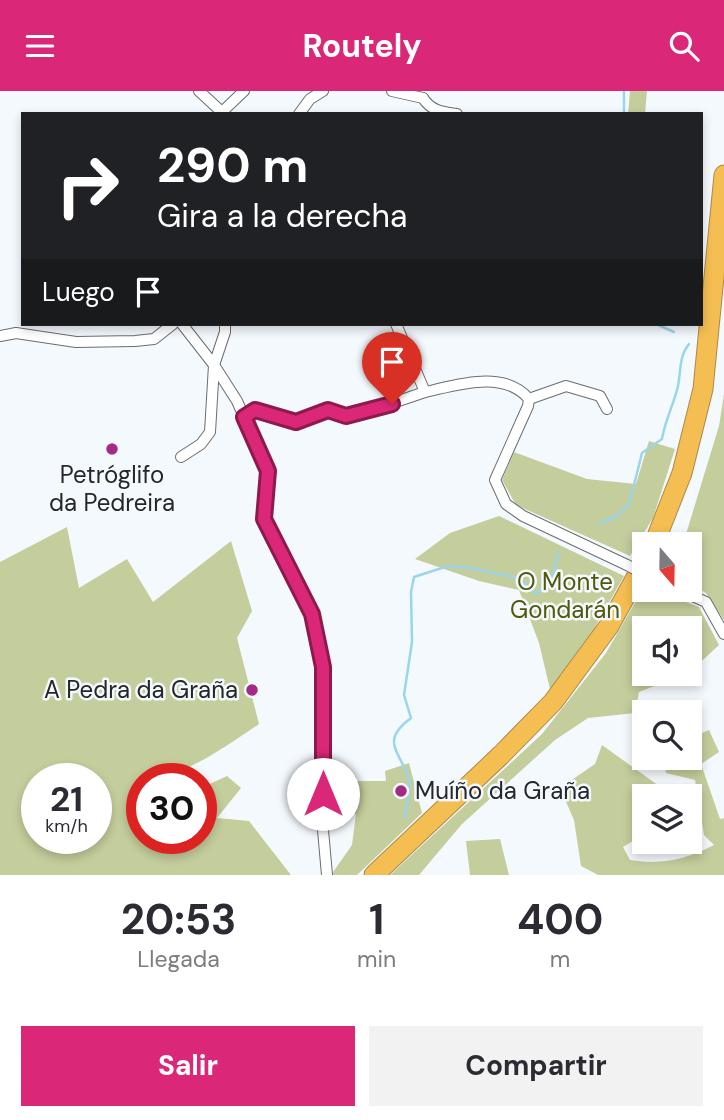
<!DOCTYPE html>
<html lang="es">
<head>
<meta charset="utf-8">
<style>
	:root { --surface:#fff; --page:#f2f2f3; --text:#2b2b33; --muted:#7c7c81; --accent:#db2777 }
	body { margin:0; font-family:"DM Sans",sans-serif; background:var(--page); color:var(--text); height:100vh; display:flex; flex-direction:column; font-size:26px; white-space:nowrap }
	* { box-sizing:border-box; margin:0 }
	p { font-size:23px; color:var(--muted) }
	.icon { flex:none; width:38px; height:38px; fill:none; stroke:currentColor; stroke-width:2; stroke-linecap:round; stroke-linejoin:round }
	.map { position:relative; height:784px; overflow:hidden }
	.drawer { display:flex; flex-direction:column; background:var(--surface); flex:1 }
	.drawer>* { flex:none }
	.hud { position:absolute; left:21px; top:21px; width:682px; height:214px; border-radius:0px; box-shadow:0 4px 10px #0003; background:#202124; color:#fff; overflow:hidden }
	.needle { width:46px; rotate:160deg }
	.tools { position:absolute; left:632px; top:441px; display:grid; gap:14px }
	.tools a { display:grid; place-items:center; width:70px; height:70px; border-radius:0px; background:var(--surface); box-shadow:0 4px 10px #0003; font-size:35px }
	.speed { position:absolute; left:21px; top:672px; display:flex; gap:14px; font-size:35px; font-weight:700; text-align:center }
	.speed>* { display:grid; place-content:center; width:91px; height:91px; border-radius:50%; background:var(--surface); box-shadow:0 4px 10px #0003; line-height:1 }
	.speed small { font-size:18px; font-weight:400 }
	.speed .limit { border:10px solid #d22; background:#fff; color:#111 }
	.pin { position:absolute; display:grid; place-items:center; width:60px; height:60px; color:#fff; margin:-72px -30px; border-radius:50% 50% 50% 0; rotate:-45deg; box-shadow:0 0 7px #0007 }
	.pin .icon { rotate:45deg }
	.me { position:absolute; width:77px; margin:-38px; rotate:0deg; stroke-linejoin:round; filter:drop-shadow(0 0 5px #0008) }
	.turn { display:flex; align-items:center; gap:24px; height:147px; padding:0 21px; font-size:32px }
	.turn .icon { width:91px; height:91px; stroke-width:2.5 }
	.turn b { display:block; font-size:49px; line-height:60px }
	.then { display:flex; align-items:center; height:66px; padding:0 21px; background:#0003; gap:14px; font-size:26px }
	.eta { display:flex; justify-content:space-evenly; align-items:center; height:119px; text-align:center }
	.eta b { font-size:42px; font-weight:700; line-height:49px }
	.cta { display:flex; gap:14px; margin-top:auto; padding:14px 21px }
	.cta a { flex:1; height:80px; border-radius:0px; background:var(--accent); color:#fff; font-size:28px; font-weight:700; line-height:80px; text-align:center }
	.cta a+a { background:var(--page); color:var(--text) }
	header { display:flex; justify-content:space-between; align-items:center; height:91px; padding:0 21px; background:var(--accent); color:#fff; font-size:32px; font-weight:700 }
	.map>svg:first-child { display:block }
	.forest { fill:#c4cd9c; fill-rule:evenodd }
	.lines { fill:none; stroke-linecap:round; stroke-linejoin:round }
	.stream { stroke:#9bd5ea; stroke-width:2.5 }
	.street-casing { stroke:#686e73; stroke-width:12 }
	.highway-casing { stroke:#ac8944; stroke-width:21 }
	.street { stroke:#fff; stroke-width:10 }
	.highway { stroke:#f5be52; stroke-width:19 }
	.street-bridge-casing { stroke:#686e73; stroke-width:12; stroke-linecap:butt }
	.street-bridge { stroke:#fff; stroke-width:10 }
	.route-casing { stroke:#8e194d; stroke-width:18 }
	.route { stroke:#db2777; stroke-width:12 }
	.poi-dot { fill:#a22c85; stroke:#f4f9fe; stroke-width:2.5 }
	.labels { text-anchor:middle; stroke-width:5; stroke-linejoin:round; paint-order:stroke }
	.poi-label { font-size:24px; fill:#242629; stroke:#f4f9fe }
	.park-label { font-size:24px; fill:#50580a; stroke:#f4f9fe }
</style>
</head>
<body>
<header><svg class="icon" aria-label="menu" viewBox="0 0 24 24"><path d="M4 6h16M4 12h16M4 18h16"/></svg>Routely<svg class="icon" aria-label="search" viewBox="0 0 24 24"><circle cx="10" cy="10" r="6"/><path d="M15 15l6 6"/></svg></header>
<div class="map">
<svg width="724" height="784" viewBox="0 0 724 784">
	<rect width="100%" height="100%" fill="#f4f9fe"/>
	<!-- forest -->
	<g class="forest">
		<polygon points="630,0 647,0 645,23 628,23"/>
		<polygon points="724,303 724,529 706,502 690,493 690,453 683,453 719,335"/>
		<polygon points="649,350 675,358 653,427 630,465 516,414 502,389 514,361 587,388 636,393"/>
		<polygon points="499,425 624,485 594,538 550,598 539,552 519,499 479,490 415,468 450,442"/>
		<path d="M 67,436 L 79,497 L 127,468 L 153,511 L 231,450 L 252,520 L 237,547 L 259,633 C 226,655 182,688 142,688 L 142,696 L 139,698 L 142,712 L 142,747 L 201,747 L 201,697 L 227,685 L 241,697 L 217,727 L 249,730 L 291,784 L 0,784 L 0,471 ZM 37,688 L 96,688 L 96,747 L 37,747 Z"/>
		<polygon points="644,496 644,499 655,499 699,516 719,554 690,581 690,537 644,537 644,583 685,583 639,601 635,622 588,627 555,649 462,733 419,784 390,784 542,643 606,562"/>
		<path d="M 709,639 L 719,661 L 701,673 L 720,728 L 724,727 L 724,784 L 598,784 L 581,775 L 574,729 L 560,697 L 595,673 L 602,654 L 673,705 L 644,705 L 644,743 L 623,756 L 630,769 C 662,774 684,769 714,754 L 704,744 L 695,689 L 666,682 L 663,667 L 690,667 L 690,647 Z"/>
		<polygon points="409,672 422,722 357,784 331,784 352,754 356,723 348,721 350,690 386,690 385,680"/>
		<polygon points="500,748 509,784 470,784 466,750"/>
	</g>
	<g class="lines">
		<!-- stream -->
		<g class="stream">
			<polyline points="624,23 624,0"/>
			<polyline points="656,233 674,241"/>
			<path d="M 600,432 L 615,426 L 629,414 L 642,362 L 662,348 C 665,329 674,313 678,295 C 681,280 679,265 689,253"/>
			<path d="M 405,726 C 406,715 412,697 409,688 C 399,659 380,650 411,627 L 404,604 L 412,551 L 411,501 L 414,486 L 448,475 L 471,477 L 518,487 L 537,503 L 552,487 L 558,462"/>
		</g>
		<!-- street casing -->
		<g class="street-casing">
			<g id="street">
				<polyline points="199,0 224,23"/>
				<polyline points="392,0 423,7"/>
				<path d="M 423,7 C 431,20 443,21 457,23"/>
				<polyline points="223,20 244,0"/>
				<polyline points="299,23 310,8 323,0"/>
				<polyline points="182,233 214,274 225,241 225,233"/>
				<path d="M 396,233 L 425,301 C 457,294 504,278 529,308 L 528,315 L 495,389 L 506,413 L 523,425 L 627,474"/>
				<polyline points="0,245 16,242 76,251 135,250 154,248 173,233"/>
				<polyline points="214,274 237,310 268,380 264,428 312,523 323,576 322,728 327,784"/>
				<polyline points="529,308 566,295 600,305 607,318"/>
				<polyline points="244,326 255,319 296,331 328,319 346,325 357,324 425,301"/>
				<polyline points="181,366 201,353 210,341 214,274"/>
				<polyline points="679,499 706,511 724,543"/>
			</g>
		</g>
		<!-- highway casing -->
		<g class="highway-casing">
			<g id="highway">
				<polyline points="654,453 682,382 703,298 724,84"/>
				<polyline points="374,784 501,664 553,611 609,535 644,472"/>
			</g>
		</g>
		<!-- street -->
		<use href="#street" class="street"/>
		<!-- highway -->
		<use href="#highway" class="highway"/>
		<!-- street-bridge casing -->
		<g class="street-bridge-casing">
			<polyline id="street-bridge" points="627,474 644,483"/>
		</g>
		<!-- street-bridge -->
		<use href="#street-bridge" class="street-bridge"/>
	</g>
	<g class="lines">
		<!-- route casing -->
		<g class="route-casing">
			<polyline id="route" points="323,703 323,576 312,523 264,428 268,380 244,326 255,319 296,331 328,319 346,325 392,313"/>
		</g>
		<!-- route -->
		<use href="#route" class="route"/>
	</g>
	<!-- markers -->
	<g class="poi-dot">
		<circle cx="112" cy="358" r="7"/>
		<circle cx="252" cy="599" r="7"/>
		<circle cx="401" cy="700" r="7"/>
	</g>
	<g class="labels">
		<!-- poi labels -->
		<g class="poi-label">
			<text x="112" y="392">Petróglifo<tspan x="112" dy="28">da Pedreira</tspan></text>
			<text x="238" y="607" text-anchor="end">A Pedra da Graña</text>
			<text x="415" y="708" text-anchor="start">Muíño da Graña</text>
		</g>
		<!-- park labels -->
		<g class="park-label">
			<text x="565" y="499">O Monte<tspan x="565" dy="28">Gondarán</tspan></text>
		</g>
	</g>
</svg>
<div class="tools">
<a><svg class="needle" viewBox="-14 -14 28 28"><path d="M0-13l5 13h-10z" fill="#e53935"/><path d="M0 13l5-13h-10z" fill="#7c7c81"/></svg></a>
<a><svg class="icon" aria-label="sound" viewBox="0 0 24 24"><path d="M4 9h4l5-4v14l-5-4H4zM17 9q2 3 0 6"/></svg></a>
<a><svg class="icon" aria-label="search" viewBox="0 0 24 24"><circle cx="10" cy="10" r="6"/><path d="M15 15l6 6"/></svg></a>
<a><svg class="icon" aria-label="layers" viewBox="0 0 24 24"><path d="M12 4l9 5-9 5-9-5zM3 14l9 5 9-5"/></svg></a>
</div>
<div class="speed"><div>21<small>km/h</small></div><div class="limit">30</div></div>
<div class="pin" style="left:392px;top:313px;background:#d93025"><svg class="icon" aria-label="arrive" viewBox="0 0 24 24"><path d="M6 21V4h12l-3 4 3 4H6"/></svg></div>
<svg class="me" style="left:323px;top:703px" viewBox="-20 -20 40 40"><circle r="19" fill="#fff"/><path d="M0-13L10 11 0 6-10 11z" fill="#db2777"/></svg>
<div class="hud">
<div class="turn"><svg class="icon" aria-label="right" viewBox="0 0 24 24"><path d="M7 20v-9h11M14 6l5 5-5 5"/></svg><div><b>290 m</b>Gira a la derecha</div></div>
<div class="then">Luego<svg class="icon" aria-label="arrive" viewBox="0 0 24 24"><path d="M6 21V4h12l-3 4 3 4H6"/></svg></div>
</div>
</div>
<section class="drawer">
<div class="eta">
<div><b>20:53</b><p>Llegada</p></div>
<div><b>1</b><p>min</p></div>
<div><b>400</b><p>m</p></div>
</div>
<div class="cta"><a>Salir</a><a>Compartir</a></div>
</section>
</body>
</html>
